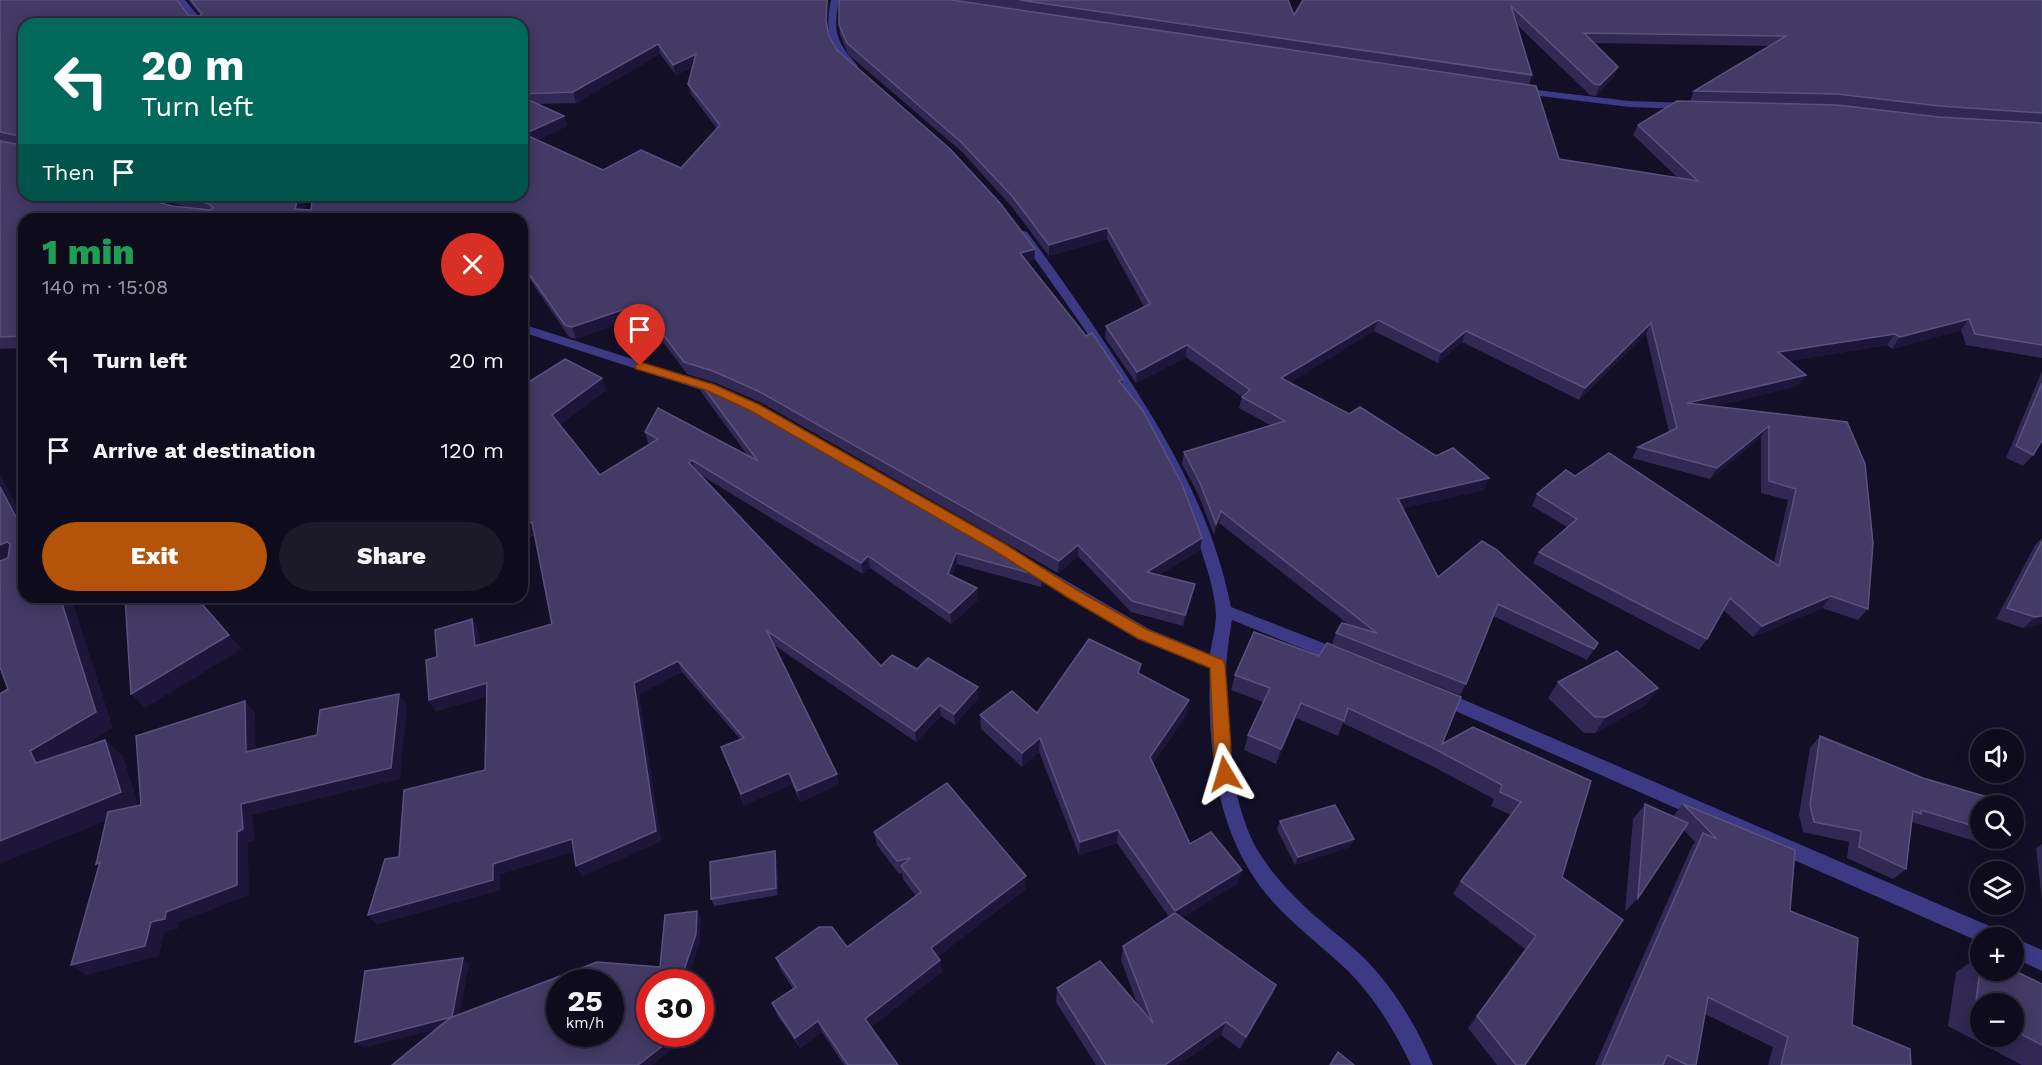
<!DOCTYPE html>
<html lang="en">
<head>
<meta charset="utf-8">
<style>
	:root { --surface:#0e0b1c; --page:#1c1929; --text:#f1f3f6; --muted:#9b9ba3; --line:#2e2b3b; --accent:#b45309 }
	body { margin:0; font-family:"Work Sans",sans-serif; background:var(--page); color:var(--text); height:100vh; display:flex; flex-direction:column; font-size:22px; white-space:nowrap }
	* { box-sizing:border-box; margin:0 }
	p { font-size:20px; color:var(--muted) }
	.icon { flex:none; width:33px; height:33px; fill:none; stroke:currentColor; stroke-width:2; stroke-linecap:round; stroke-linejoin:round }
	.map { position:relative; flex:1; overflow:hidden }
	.drawer { position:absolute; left:18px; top:213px; width:510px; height:390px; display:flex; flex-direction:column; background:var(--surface); border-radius:18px; box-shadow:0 3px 15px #0003,0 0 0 2px var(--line) }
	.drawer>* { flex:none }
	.guide { position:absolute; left:18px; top:18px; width:510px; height:183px; border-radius:18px; box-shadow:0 3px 15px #0003,0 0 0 2px var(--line); background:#00695c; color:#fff; overflow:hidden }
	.controls { position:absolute; left:1970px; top:729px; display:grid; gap:12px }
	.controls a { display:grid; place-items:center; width:54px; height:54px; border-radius:50%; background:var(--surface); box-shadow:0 3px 15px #0003,0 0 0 2px var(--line); font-size:30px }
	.speed { position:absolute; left:546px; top:969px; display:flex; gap:12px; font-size:30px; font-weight:700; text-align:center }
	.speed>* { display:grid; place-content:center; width:78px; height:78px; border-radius:50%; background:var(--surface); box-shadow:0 3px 15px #0003,0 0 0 2px var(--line); line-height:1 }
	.speed small { font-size:15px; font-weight:400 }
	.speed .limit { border:9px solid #d22; background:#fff; color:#111 }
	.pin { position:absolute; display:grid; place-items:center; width:51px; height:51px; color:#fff; margin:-62px -26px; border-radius:50% 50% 50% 0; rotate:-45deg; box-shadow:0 0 6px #0007 }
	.pin .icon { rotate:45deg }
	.me { position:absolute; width:66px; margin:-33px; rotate:353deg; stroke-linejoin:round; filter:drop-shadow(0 0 4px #0008) }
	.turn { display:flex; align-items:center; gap:21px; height:126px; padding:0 24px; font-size:27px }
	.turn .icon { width:78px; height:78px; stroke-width:2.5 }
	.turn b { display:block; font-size:42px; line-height:51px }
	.then { display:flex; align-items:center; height:57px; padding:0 24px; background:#0003; gap:12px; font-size:22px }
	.round { display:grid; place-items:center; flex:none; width:63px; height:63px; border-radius:32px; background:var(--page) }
	.headline { display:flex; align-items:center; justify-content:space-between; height:102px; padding:0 24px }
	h1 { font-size:36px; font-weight:800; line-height:45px; color:#1e9e55 }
	.action { display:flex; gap:12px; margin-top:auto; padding:12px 24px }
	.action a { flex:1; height:69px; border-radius:36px; background:var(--accent); color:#fff; font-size:24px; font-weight:800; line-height:69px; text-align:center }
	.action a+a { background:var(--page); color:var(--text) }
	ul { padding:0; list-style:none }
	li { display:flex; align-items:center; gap:18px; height:90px; padding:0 24px }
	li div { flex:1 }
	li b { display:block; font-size:22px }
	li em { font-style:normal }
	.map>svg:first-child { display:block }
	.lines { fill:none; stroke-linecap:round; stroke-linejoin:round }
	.minor { fill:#3d3a85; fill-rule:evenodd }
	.wall { fill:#312854; fill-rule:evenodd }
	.shaded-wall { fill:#1d163a }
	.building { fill:#433a66; stroke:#5a527e; stroke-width:1.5; fill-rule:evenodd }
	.route { fill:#b45309; stroke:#753606; stroke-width:1.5 }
</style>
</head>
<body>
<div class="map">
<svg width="2042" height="1065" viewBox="0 0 2042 1065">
	<rect width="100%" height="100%" fill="#130f26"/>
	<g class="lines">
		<!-- minor -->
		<g class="minor">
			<polygon points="177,0 185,0 205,24 196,24"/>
			<path d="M 831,0 L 839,0 C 833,33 836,41 858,66 L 856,68 L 850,68 C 828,47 825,29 831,0 Z"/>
			<polygon points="1519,88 1629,101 1689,103 1694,106 1689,109 1629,107 1516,93 1516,89"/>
			<path d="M 1023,231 L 1027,232 C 1056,271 1084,311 1111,352 C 1164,432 1212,511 1231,607 L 1346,652 L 1348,657 L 1346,662 L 1340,664 L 1232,620 C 1230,632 1228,644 1227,656 C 1222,713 1229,793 1254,844 C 1265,864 1280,882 1296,898 C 1317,920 1342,937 1364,958 C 1394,988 1417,1027 1433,1065 L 1411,1065 C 1395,1031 1374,997 1348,971 C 1324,948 1297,928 1274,903 C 1216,840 1207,750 1210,668 L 1137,639 L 1024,570 L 1021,566 L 1024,562 L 1034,562 L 1149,629 L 1210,654 C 1212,641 1216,627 1216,614 C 1215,595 1209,574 1203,556 C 1169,441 1086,331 1017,234 Z"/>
			<polygon points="522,324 721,387 723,390 721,393 711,393 522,332"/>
			<polygon points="1441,690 2001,931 2004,938 1980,938 1980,942 1435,702 1432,697 1435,692"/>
			<polygon points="2013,937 2042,950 2042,971 2013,957"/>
		</g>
	</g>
	<!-- wall -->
	<g class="wall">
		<path d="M 0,0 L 200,16 L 201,16 L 188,0 L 829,0 L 827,27 L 829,36 L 837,50 L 1035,249 L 1034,260 L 1027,262 L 1086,336 L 1123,379 L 1122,386 L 1200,550 L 1159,575 L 1195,584 L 1193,596 L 1183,626 L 1131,612 L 1078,556 L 1058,573 L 762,403 L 716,383 L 687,374 L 643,315 L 576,339 L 569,337 L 524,271 L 522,272 L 522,219 L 24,219 L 24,348 L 0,349 L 0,141 L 15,144 L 0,141 ZM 522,24 L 522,195 L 311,210 L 304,210 L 307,195 L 142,195 L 190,208 L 24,195 ZM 660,54 L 676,75 L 693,67 L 688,84 L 691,94 L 717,129 L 681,168 L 603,170 L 537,140 L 567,126 L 564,116 L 538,104 L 576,103 Z"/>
		<path d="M 955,0 L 1288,0 L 1294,15 L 1303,0 L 2042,0 L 2042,358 L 1966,345 L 1961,330 L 1892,349 L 1887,345 L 1789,361 L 1806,375 L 1798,386 L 1715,406 L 1847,422 L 1868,609 L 1858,620 L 1822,608 L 1753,637 L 1723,610 L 1707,639 L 1699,650 L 1533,563 L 1539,552 L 1567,527 L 1532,506 L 1537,494 L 1575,476 L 1774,562 L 1788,500 L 1761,493 L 1761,437 L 1710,479 L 1632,458 L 1638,447 L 1669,432 L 1646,334 L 1579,400 L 1462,342 L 1438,363 L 1374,331 L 1290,382 L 1484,490 L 1403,508 L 1438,577 L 1598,643 L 1587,660 L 1493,616 L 1466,684 L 1460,695 L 1332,644 L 1336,633 L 1349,625 L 1219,523 L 1214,535 L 1198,494 L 1182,464 L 1184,452 L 1270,425 L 1239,408 L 1242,397 L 1186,357 L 1136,383 L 1105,338 L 1106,326 L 1144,307 L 1107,239 L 1049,256 L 1012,207 L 962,152 L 848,54 L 840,35 L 839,25 ZM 1516,24 L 1590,95 L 1596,96 L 1614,77 L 1594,43 L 1770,46 L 1694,91 L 1690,101 L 1638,125 L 1633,135 L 1678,178 L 1559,159 L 1529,85 L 1532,75 Z"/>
		<polygon points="2042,371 2042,440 2033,455 2023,466 2006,458"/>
		<polygon points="522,376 529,382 606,390 559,424 600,475 650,444 648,443 645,432 748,456 701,392 698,380 1045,573 1044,585 1041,587 957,564 952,576 977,588 978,600 951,624 870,568 863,574 699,474 881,666 917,669 978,698 955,725 941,716 916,742 774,645 839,784 800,802 792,784 744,805 721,747 740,739 682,672 639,694 661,841 582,876 574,851 500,874 500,890 377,924 368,915 399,857 485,770 487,696 436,711 429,700 437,657 472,619 478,630 480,645 552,624 535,535 522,540"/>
		<polygon points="2042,538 2042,624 2023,628 1996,619 2035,545"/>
		<polygon points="1254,632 1442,744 1591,781 1562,877 1525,1065 1497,1065 1468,1028 1525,949 1453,894 1461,881 1511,815 1491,806 1494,799 1426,763 1343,723 1338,736 1296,718 1276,764 1244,750 1248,735 1263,702 1231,690 1235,675"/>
		<polygon points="1140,674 1187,714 1153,763 1190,844 1238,883 1181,918 1276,985 1271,998 1240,1049 1221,1035 1178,1065 1096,1065 1056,1002 1057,988 1138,1006 1121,960 1123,946 1169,917 1117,843 1079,855 1039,752 1022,767 981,729 980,715 1037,713"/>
		<polygon points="1558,682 1658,688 1646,705 1595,733 1584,733 1548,698"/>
		<polygon points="1820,736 1980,806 1980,838 1991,838 1984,844 1912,822 1906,869 1893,879 1847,858 1849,842 1803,832 1799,815 1810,748"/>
		<polygon points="1645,804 1673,816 1683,804 1790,911 1852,1025 1911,1065 1768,1065 1773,1047 1705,1014 1696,1065 1595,1065 1692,846 1695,842 1684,830 1638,898 1625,912 1633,819"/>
		<polygon points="1280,821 1354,839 1350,847 1295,865 1277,829"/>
		<polygon points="874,832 1026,876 1026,889 937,957 940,960 942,972 871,1027 898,1065 844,1065 822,1032 800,1048 777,1015 772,1003 793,989 781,970 776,958 847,947 916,896 903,879 902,873 899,874 877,845"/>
		<polygon points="2042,844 2042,900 2036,848"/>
		<polygon points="777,859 778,895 714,906 711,899"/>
		<path d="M 1980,956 L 1980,970 L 2042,984 L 2042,1065 L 2022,1065 L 1948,1026 L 1956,972 ZM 1980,1004 L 2013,1004 L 2013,1036 L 1980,1036 Z"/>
	</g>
	<!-- shaded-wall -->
	<g class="shaded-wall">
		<polygon points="827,0 829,0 827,31 826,21"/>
		<polygon points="658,44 660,54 576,103 573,92"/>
		<polygon points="696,54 698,64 676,75 673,65"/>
		<polygon points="1618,67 1614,77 1596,96 1600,85"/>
		<polygon points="564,116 567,126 528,145 524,134"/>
		<polygon points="299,195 307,195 302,219 295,209"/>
		<polygon points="1107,228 1107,239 1049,256 1049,245"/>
		<polygon points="1035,249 1034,260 1020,264 1020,253"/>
		<polygon points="640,304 643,315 576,339 572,327"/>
		<polygon points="1969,319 1961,330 1892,349 1900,337"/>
		<polygon points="1378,320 1374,331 1279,389 1281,378"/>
		<polygon points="1651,323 1646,334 1579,400 1585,388"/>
		<polygon points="1466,331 1462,342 1438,363 1441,352"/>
		<polygon points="1895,334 1887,345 1771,364 1778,352"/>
		<polygon points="1187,345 1186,357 1136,383 1137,372"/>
		<polygon points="1806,375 1798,386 1681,414 1687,403"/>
		<polygon points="602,378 606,390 557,427 552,415"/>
		<polygon points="1769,426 1761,437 1710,479 1717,468"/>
		<polygon points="692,460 695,472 689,463"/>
		<polygon points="0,474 24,519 24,532 0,487"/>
		<polygon points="1489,478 1484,490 1394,510 1398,499"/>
		<polygon points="1221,511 1219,523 1214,535 1216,524"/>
		<polygon points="532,522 537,533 522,540 522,526"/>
		<polygon points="1202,538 1200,550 1146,583 1147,572"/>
		<polygon points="7,542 23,559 0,569 0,545"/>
		<polygon points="1078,545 1078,556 1058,573 1059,561"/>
		<polygon points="956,553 957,564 949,586 948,574"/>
		<polygon points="868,556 870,568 863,574 861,563"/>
		<polygon points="1045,573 1044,585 1041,587 1041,576"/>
		<polygon points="1195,584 1193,596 1183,626 1185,615"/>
		<polygon points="977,588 978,600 951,624 950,613"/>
		<polygon points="1831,596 1822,608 1753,637 1762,626"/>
		<polygon points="60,597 71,597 113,728 49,767 36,763 30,751"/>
		<polygon points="2042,616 2042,624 2023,628 2035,617"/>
		<polygon points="472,619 478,630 482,657 475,646"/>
		<polygon points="229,635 242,649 145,708 131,694"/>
		<polygon points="678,661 682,672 639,694 661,841 582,876 576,866 634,683"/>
		<polygon points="487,683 494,694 436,711 429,700"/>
		<polygon points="978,687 978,698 955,725 954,714"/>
		<polygon points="1658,688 1646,705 1595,733 1606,717"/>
		<polygon points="399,694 407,705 400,779 252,815 255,840 248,843 249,895 179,922 178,929 164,932 159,956 86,975 71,965 151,922 166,912 237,832 241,804"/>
		<polygon points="1189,700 1187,714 1148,770 1150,757"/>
		<polygon points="245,701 255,712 256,763 246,752"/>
		<polygon points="1301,703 1296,718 1276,764 1281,749"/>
		<polygon points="940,705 941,716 916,742 915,731"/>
		<polygon points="1040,738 1039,752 1022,767 1022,753"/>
		<polygon points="105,740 123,756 139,807 0,864 0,841"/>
		<polygon points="789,773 792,784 744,805 741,794"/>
		<polygon points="837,774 839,784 800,802 797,791"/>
		<polygon points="1118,830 1117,843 1079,855 1080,842"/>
		<polygon points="572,839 579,850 500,874 500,890 377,924 368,915 493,864"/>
		<polygon points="1354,839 1350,847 1295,865 1298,857"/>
		<polygon points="775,851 777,859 778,895 776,888"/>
		<polygon points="1242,870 1238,883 1173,923 1175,911"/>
		<polygon points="1026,876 1026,889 933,960 931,948"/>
		<polygon points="697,911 701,920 700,942 687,982 680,982"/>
		<polygon points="463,958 469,965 458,1024 363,1048 355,1042"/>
		<polygon points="940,960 942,972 868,1030 865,1019"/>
		<polygon points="1276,985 1271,998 1240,1049 1246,1037"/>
		<polygon points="818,1021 822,1032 800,1048 795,1038"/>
		<polygon points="1226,1022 1221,1035 1178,1065 1165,1065"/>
		<polygon points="678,1034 683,1041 652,1065 638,1065"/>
	</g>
	<!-- building -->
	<g class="building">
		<path d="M 0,0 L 177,0 L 189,16 L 200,16 L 202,14 L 191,0 L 827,0 L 826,21 L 829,36 L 837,50 L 950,149 L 1000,203 L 1035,249 L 1020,253 L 1086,336 L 1092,333 L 1123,379 L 1119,381 L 1143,411 L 1182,484 L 1202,538 L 1147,572 L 1195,584 L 1185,615 L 1132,601 L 1078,545 L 1059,561 L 760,392 L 713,371 L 684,362 L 640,304 L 572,327 L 565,325 L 522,264 L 522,219 L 24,219 L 24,336 L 0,337 L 0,141 L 16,144 L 19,142 L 19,136 L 0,132 ZM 24,24 L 522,24 L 522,94 L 573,92 L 658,44 L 673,65 L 696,54 L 688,84 L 720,125 L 681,168 L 641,150 L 603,170 L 524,134 L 564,116 L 522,97 L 522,195 L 313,195 L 311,210 L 295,209 L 299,195 L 176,195 L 209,204 L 213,208 L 210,210 L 173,206 L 129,195 L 24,195 Z"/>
		<polygon points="839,0 952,0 1536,86 1559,159 1698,181 1638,125 1677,101 1837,105 1939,117 2042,123 2042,345 1975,334 1969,319 1900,337 1895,334 1778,352 1806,375 1687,403 1847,422 1865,464 1873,543 1868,609 1831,596 1762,626 1730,598 1707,639 1539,552 1577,519 1537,494 1566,470 1575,476 1609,453 1779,566 1796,489 1769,481 1769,426 1717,468 1638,447 1677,428 1651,323 1585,388 1466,331 1441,352 1378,320 1281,378 1349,414 1360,407 1436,456 1453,448 1489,478 1398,499 1438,577 1482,541 1497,550 1598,643 1594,649 1498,604 1466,684 1336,633 1342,623 1377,633 1221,511 1216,524 1200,483 1184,452 1285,421 1242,397 1250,390 1187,345 1137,372 1106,326 1150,304 1107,228 1049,245 1012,196 961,142 847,43 839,25"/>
		<polygon points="1020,0 1288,0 1294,15 1303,0 2042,0 2042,113 1940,106 1837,94 1694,91 1786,36 1584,33 1618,67 1600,85 1594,84 1511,6 1532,75"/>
		<polygon points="565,359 602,378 552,415 600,475 658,439 645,432 658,408 758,461 698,380 747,401 1045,573 1041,576 956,553 948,574 977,588 950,613 868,556 861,563 692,460 689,463 881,666 892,655 917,669 928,658 978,687 954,714 940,705 915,731 767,631 837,774 797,791 789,773 741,794 721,747 744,738 678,661 634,683 656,831 576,866 572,839 493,864 493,880 368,915 385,859 399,857 404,790 485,770 487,683 429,700 426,660 437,657 435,630 472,619 475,646 552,624 532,522 522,526 522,376 529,382"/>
		<polygon points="2042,383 2042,440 2033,455 2016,446"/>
		<polygon points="0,487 24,532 24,597 60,597 96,712 30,751 36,763 105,740 121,792 0,841 0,694 8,689 0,667 0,561 8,558 10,544 7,542 0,545"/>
		<polygon points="2042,541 2042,616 2035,617 2007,608"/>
		<polygon points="125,597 196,597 229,635 131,694"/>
		<polygon points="1254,632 1319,656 1327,643 1461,697 1442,744 1473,727 1591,781 1562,877 1623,920 1525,1065 1516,1065 1477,1016 1536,936 1461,881 1521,802 1500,792 1502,785 1433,748 1348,708 1344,721 1301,703 1281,749 1248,735 1270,688 1235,675"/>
		<polygon points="1089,639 1141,664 1138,673 1189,700 1150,757 1190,844 1211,832 1242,870 1175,911 1118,830 1080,842 1040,738 1022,753 980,715 1012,691 1037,713"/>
		<polygon points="1617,651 1658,688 1606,717 1595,717 1558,682"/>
		<polygon points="399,694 391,768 241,804 243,829 237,832 237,885 166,912 165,919 151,922 145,946 71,965 100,862 96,864 108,812 141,805 136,736 245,701 246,752 317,735 320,710"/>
		<polygon points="1820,736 1923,778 1991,798 1994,806 1980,806 1980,828 1921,810 1921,814 1913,811 1906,869 1859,847 1861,831 1814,822 1810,805"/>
		<polygon points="947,783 1026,876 931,948 940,960 865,1019 898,1065 848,1065 818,1021 795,1038 772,1003 796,987 776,958 819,927 832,927 847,947 921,892 901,866 911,858 897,861 874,832"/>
		<polygon points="1645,804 1688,823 1638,898"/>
		<polygon points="1683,804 1795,850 1790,911 1858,938 1852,1025 1910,1049 1911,1065 1781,1065 1788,1037 1708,997 1696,1065 1687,1065 1667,1055 1663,1065 1602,1065 1703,833 1717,839"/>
		<polygon points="1335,805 1354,839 1298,857 1280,821"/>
		<polygon points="775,851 776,888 711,899 710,862"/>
		<path d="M 697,911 L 696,934 L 680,982 L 650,982 L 650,1034 L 678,1034 L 638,1065 L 392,1065 L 450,1018 L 597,962 L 660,967 L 665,915 ZM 560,982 L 610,982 L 610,1034 L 560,1034 Z"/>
		<polygon points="1175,913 1276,985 1246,1037 1226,1022 1165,1065 1106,1065 1057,988 1100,961 1153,1023 1123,946"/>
		<polygon points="463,958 452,1017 355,1042 365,971"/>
		<polygon points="1980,969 1980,970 2013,970 2042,984 2042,1045 2013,1030 2013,1004 1980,1004 1980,1013 1975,1010"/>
		<polygon points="1338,1052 1354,1065 1330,1065"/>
	</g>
	<!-- route -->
	<path class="route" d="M 640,362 L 715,385 L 760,405 L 1005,544 L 1077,590 L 1148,630 L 1223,660 L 1225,664 C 1226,680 1234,773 1231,779 L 1225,781 L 1219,779 L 1214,758 L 1210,668 L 1137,638 L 1067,597 L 995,551 L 751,411 L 706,390 L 636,369 L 635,366 Z"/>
</svg>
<div class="controls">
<a><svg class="icon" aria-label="sound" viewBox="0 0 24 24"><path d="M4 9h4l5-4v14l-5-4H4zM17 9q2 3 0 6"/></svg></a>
<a><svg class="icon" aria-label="search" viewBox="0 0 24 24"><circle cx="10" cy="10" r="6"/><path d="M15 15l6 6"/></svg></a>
<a><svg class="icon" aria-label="layers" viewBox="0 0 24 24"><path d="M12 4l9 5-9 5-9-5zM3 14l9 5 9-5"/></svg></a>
<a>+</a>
<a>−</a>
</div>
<div class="speed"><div>25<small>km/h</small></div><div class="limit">30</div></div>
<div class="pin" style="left:640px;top:366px;background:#d93025"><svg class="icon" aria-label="arrive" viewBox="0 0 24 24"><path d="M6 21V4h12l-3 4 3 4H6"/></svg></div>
<svg class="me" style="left:1225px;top:774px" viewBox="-20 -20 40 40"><path d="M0-17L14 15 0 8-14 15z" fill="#b45309" stroke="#fff" stroke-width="4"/></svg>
<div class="guide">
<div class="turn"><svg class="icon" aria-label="left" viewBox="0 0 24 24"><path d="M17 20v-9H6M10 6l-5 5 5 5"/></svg><div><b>20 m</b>Turn left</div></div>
<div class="then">Then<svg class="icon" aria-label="arrive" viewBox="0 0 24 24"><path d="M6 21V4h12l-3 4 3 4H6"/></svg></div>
</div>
<section class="drawer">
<div class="headline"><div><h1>1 min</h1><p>140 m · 15:08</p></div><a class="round" style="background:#d93025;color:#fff"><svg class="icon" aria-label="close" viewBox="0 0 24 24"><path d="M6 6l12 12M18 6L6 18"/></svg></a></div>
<ul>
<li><svg class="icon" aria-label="left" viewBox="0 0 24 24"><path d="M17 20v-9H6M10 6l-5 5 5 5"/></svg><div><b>Turn left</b></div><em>20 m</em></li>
<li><svg class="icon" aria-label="arrive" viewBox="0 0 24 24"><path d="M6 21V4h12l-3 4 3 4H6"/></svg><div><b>Arrive at destination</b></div><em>120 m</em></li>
</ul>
<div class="action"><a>Exit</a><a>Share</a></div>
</section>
</div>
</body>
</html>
